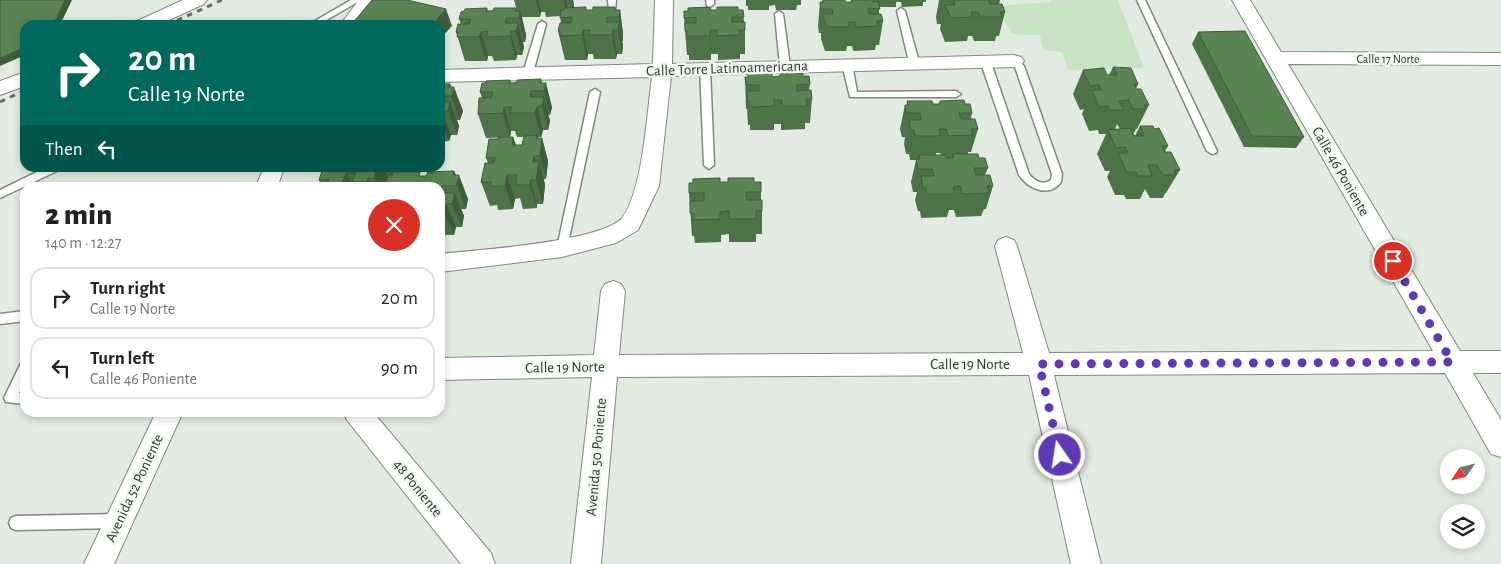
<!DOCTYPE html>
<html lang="en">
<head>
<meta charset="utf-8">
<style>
	:root { --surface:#fff; --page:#f2f2f2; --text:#222; --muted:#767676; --line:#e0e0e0 }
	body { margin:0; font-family:"Alegreya Sans",sans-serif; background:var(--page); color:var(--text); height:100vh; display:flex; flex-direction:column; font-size:19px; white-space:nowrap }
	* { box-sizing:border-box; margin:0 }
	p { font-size:16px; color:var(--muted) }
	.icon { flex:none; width:28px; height:28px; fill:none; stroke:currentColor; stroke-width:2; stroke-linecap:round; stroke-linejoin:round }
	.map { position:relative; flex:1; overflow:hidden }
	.side { position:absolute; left:20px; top:182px; width:425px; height:235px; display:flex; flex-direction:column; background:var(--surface); border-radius:15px; box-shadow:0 2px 8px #0003 }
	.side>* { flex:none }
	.top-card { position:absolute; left:20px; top:20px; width:425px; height:152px; border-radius:15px; box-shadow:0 2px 8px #0003; background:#00695c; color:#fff; overflow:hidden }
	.needle { width:32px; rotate:235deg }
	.tools { position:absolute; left:1440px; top:449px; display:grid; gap:10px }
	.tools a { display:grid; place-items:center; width:45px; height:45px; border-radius:50%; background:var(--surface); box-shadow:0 2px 8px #0003; font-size:25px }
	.pin { position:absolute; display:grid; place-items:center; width:42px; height:42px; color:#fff; margin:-21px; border:2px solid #fff; border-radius:50%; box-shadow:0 1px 5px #0007 }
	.me { position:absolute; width:55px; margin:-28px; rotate:347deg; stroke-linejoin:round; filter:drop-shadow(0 0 4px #0008) }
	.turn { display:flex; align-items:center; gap:18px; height:105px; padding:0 25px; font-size:22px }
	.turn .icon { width:65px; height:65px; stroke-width:2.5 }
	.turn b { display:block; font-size:35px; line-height:42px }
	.then { display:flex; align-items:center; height:48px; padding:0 25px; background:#0003; gap:10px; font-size:19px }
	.round { display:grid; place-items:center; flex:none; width:52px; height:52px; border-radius:26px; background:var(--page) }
	.summary { display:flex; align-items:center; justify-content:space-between; height:85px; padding:0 25px }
	h1 { font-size:30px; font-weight:800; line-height:38px }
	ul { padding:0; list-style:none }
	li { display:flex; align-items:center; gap:15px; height:62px; margin:0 10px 8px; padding:0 15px; border:2px solid var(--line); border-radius:15px }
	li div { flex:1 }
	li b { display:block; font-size:19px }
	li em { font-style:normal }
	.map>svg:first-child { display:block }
	.green { fill:#c7e4c2 }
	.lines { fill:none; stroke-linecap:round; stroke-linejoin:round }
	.lane-casing { stroke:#80887f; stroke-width:3 }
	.street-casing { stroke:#80887f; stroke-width:2 }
	.lane { fill:#fff; fill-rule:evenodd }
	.street { fill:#fff; fill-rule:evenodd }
	.rail { stroke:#666b65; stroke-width:3; stroke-dasharray:5.5 5.5; stroke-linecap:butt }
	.wall { fill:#4d7248; fill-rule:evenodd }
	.shaded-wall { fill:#3f5c3b }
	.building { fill:#5a8454; stroke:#3f5c3b }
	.route { stroke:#5e3bb3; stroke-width:9; stroke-dasharray:0 16.2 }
	.labels { text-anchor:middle; stroke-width:5; stroke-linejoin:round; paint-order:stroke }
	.far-street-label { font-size:12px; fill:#323531; stroke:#eff8ee }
	.street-label { font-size:15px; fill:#323531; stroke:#eff8ee }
</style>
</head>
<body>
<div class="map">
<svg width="1501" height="564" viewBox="0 0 1501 564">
	<rect width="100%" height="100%" fill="#e2ebe1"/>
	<!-- green -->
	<polygon class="green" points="1051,0 1118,0 1144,68 1068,70 1062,52 1043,50 1040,35 1012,34 996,6 1051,2"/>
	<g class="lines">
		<!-- lane casing -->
		<g class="lane-casing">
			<g id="lane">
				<polygon points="351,0 361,0 318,25 308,25"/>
				<polygon points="608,0 616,0 615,11 609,11"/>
				<polygon points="706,0 714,0 714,4 710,7 707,6"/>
				<polygon points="1137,0 1145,0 1217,151 1216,153 1212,154 1207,151"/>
				<polygon points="901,8 905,11 919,62 914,65 909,62 897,11"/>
				<polygon points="779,11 783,14 790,66 785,69 780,66 775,14"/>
				<polygon points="542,21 546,24 533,73 528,76 525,75 523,73 538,24"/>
				<path d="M 985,57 L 990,60 L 1029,174 C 1035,181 1042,186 1051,180 L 1052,174 L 1015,67 L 1009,61 L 1011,59 L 1017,59 L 1024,66 L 1062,174 L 1061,182 C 1049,198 1028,189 1019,175 L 980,60 Z"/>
				<polygon points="847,61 852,64 857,92 956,91 961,94 956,97 850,97 842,64"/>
				<polygon points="705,65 710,68 714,165 709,169 704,165 700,68"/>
				<polygon points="595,89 600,92 567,248 562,252 557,248 590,92"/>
				<polygon points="45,168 58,168 57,171 0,198 0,190"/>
				<polygon points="25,311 25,321 0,324 0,314"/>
				<polygon points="25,362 25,380 19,393 25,394 25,404 6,402 4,398 6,394 21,363"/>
				<polygon points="119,514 124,516 126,521 124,526 119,528 16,530 11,528 9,523 11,518 16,516"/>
			</g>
		</g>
		<!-- street casing -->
		<g class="street-casing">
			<g id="street">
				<polygon points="183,0 207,0 204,4 158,25 134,25 137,21"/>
				<polygon points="359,0 377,0 358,25 340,25"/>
				<path d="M 655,0 L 673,0 L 672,64 L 1014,55 L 1021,57 L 1024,61 L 1021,65 L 1014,67 L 671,76 L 659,186 L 638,230 L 616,243 L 562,257 L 440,272 L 440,254 C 475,250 602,242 622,218 C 643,191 647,112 652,77 L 440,82 L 440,70 L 653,64 Z"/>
				<polygon points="1232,0 1250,0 1281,52 1501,53 1501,65 1288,64 1460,351 1501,351 1501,373 1473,373 1501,420 1501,457 1491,454 1445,373 1054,375 1101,564 1071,564 1029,375 617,377 601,564 571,564 592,377 440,380 440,358 594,355 601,291 605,284 613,281 621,284 625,291 619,355 1023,353 995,246 998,240 1006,237 1014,240 1017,246 1049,353 1433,351"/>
				<polygon points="25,72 25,86 0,95 0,81"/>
				<polygon points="264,168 284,168 277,188 255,188"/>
				<polygon points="156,412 183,412 114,564 84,564"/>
				<polygon points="343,412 373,412 491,553 495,564 461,564 347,420"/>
			</g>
		</g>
		<!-- lane -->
		<use href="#lane" class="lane"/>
		<!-- street -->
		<use href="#street" class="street"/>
		<!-- rail -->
		<g class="rail">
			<polyline points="167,25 222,0"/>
			<polyline points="0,102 25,90"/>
		</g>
	</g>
	<!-- wall -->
	<g class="wall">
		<polygon points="514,0 573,0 574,8 587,10 620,10 623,34 623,41 622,41 623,46 622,54 617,54 616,59 594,59 593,54 588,54 587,60 565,60 558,31 561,23 560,16 546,17 545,12 541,12 540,17 522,17 526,35 525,42 523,42 524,47 522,55 517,55 516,60 494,61 492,56 488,56 487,61 465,61 456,32 461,24 459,19 487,8 488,11 516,8 517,11"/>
		<polygon points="746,0 801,0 801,5 797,5 796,10 776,10 775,5 769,6 769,10 748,10 748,6 746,6"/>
		<polygon points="823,0 845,2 851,2 851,0 926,0 926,2 923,2 923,6 902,7 901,2 896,2 896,7 879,7 879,14 883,21 879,45 876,45 875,50 853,51 852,46 847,46 846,51 825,51 821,39 821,33 819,33 818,26 820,2 822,2"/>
		<polygon points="939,0 1000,0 999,4 1005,12 999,36 996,36 995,41 974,41 972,36 968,36 967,41 945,42 940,29 941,24 937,24 936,17"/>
		<polygon points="710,10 743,10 744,22 745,22 745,54 740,54 740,59 718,60 718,54 711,54 711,60 689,60 689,55 687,55 684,18"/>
		<polygon points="1198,32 1304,137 1296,148 1244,147 1192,44"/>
		<path d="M 1113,67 L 1138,84 L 1136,89 L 1149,105 L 1137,129 L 1136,129 L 1134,133 L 1133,133 L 1135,136 L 1140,126 L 1154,129 L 1168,146 L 1165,151 L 1180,170 L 1166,193 L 1165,193 L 1163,198 L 1150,198 L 1145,189 L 1140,199 L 1126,199 L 1124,195 L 1115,195 L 1107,177 L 1110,171 L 1105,171 L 1097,154 L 1106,134 L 1099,134 L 1098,130 L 1089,131 L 1082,114 L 1084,109 L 1080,110 L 1073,94 L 1083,70 L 1109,75 ZM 1117,124 L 1120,129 L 1115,129 Z"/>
		<polygon points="803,76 810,84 809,90 812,99 810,123 805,123 805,129 781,130 781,124 774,124 774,130 750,130 750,125 748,125 747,109 746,109 745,77"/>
		<polygon points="541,79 552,107 550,115 548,115 550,121 548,130 543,130 541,137 537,137 538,138 542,138 548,161 546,179 544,179 545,185 543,204 537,204 537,208 523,209 520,198 515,199 513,209 498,210 497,205 490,206 481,182 488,163 486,158 498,139 513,137 516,145 522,145 524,137 517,137 515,131 511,131 510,137 486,138 478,114 482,98 480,92 510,80 511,83"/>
		<polygon points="440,84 450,84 463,111 460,120 457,120 459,126 457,135 451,135 449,141 440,142"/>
		<path d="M 907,101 L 933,104 L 939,104 L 940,101 L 965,104 L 972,113 L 971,119 L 978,129 L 971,152 L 968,152 L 968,154 L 979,158 L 988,168 L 985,175 L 993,186 L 986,209 L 984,209 L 981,216 L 956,217 L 954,210 L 949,210 L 947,217 L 921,218 L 920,211 L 918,211 L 915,200 L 917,192 L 913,192 L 911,182 L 916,160 L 910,160 L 909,154 L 906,154 L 904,144 L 905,137 L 902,137 L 900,129 L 905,105 L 907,105 ZM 936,153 L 940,153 L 941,155 L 936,155 Z"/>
		<polygon points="323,168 395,168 394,172 421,176 426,176 454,171 468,199 466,209 461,209 464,216 462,227 456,227 454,235 440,235 440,188 324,188 319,180"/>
		<polygon points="720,182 761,182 761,200 762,211 762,234 756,234 756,242 729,242 729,234 721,235 721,242 695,243 694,236 692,236 689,193"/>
	</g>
	<!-- shaded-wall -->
	<g class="shaded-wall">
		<polygon points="65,0 72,0 60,25 53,25"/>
		<polygon points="536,0 538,0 541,12 540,17"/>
		<polygon points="564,0 566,0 568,12 567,16"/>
		<polygon points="571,0 573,0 574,5 573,12"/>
		<polygon points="446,9 452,26 440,39 440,25 432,25"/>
		<polygon points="620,10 623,34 623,41 619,17"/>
		<polygon points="520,11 526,35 525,42 519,18"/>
		<polygon points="506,18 517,55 516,60 510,36 505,23"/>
		<polygon points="619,22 623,46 622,54 618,30"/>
		<polygon points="518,23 524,47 522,55 516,31"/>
		<polygon points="583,30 588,54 587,60 582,35"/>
		<polygon points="613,30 617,54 616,59 612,35"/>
		<polygon points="710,30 711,54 711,60 710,36"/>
		<polygon points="481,32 488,56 487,61 479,37"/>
		<polygon points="25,47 25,55 0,66 0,58"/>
		<polygon points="546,83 552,107 550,115 544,91"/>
		<polygon points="450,84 453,92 454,87 463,111 460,120 448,87"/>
		<polygon points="531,91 536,109 537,107 543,130 541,137 530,97"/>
		<polygon points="544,97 550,121 548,130 542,106"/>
		<polygon points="440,100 444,111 442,111 451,135 449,141 440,118"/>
		<polygon points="450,102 459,126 457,135 448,111"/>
		<polygon points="504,107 511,131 510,137 503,113"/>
		<polygon points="537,135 541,148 542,138 548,161 546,179 540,156 536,138"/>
		<polygon points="513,137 521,161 512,145"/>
		<polygon points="534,156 538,169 539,161 545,185 543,204 536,180 533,162"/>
		<polygon points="377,168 384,168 391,182 385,187 385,188 379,188 374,178"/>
		<polygon points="388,168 395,168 393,177"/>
		<polygon points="454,171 458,180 459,175 468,199 466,209 453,175"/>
		<polygon points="346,173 354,188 345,188 342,183"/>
		<polygon points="507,175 515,199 513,209 505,186"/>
		<polygon points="368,178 373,188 369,188 367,182"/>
		<polygon points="530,180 537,204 537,208 530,185"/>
		<polygon points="442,186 450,204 446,204 456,227 454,235 444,212 440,193"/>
		<polygon points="455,193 464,216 462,227 452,204"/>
	</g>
	<!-- building -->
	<g class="building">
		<polygon points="0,0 65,0 53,25 25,25 25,47 0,58"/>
		<polygon points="372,0 407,0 446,9 432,25 351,25"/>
		<polygon points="823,0 845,0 845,2 852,2 851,0 873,0 873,2 878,1 880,9 868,8 869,14 881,14 883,21 877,21 878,26 856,27 855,22 848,22 849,27 827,27 822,14 833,14 832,9 821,9 820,2 823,2"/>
		<polygon points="954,0 989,0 990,4 1002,4 1005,12 1000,12 1002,17 980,17 978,12 971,12 973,17 951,18 945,5 955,5"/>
		<polygon points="586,7 586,10 593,10 593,7 615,7 615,10 620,10 619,17 607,17 606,22 619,22 618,30 613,30 612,35 589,35 590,30 583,30 582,35 560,36 560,31 558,31 560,23 571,23 572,17 560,18 561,10 564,10 564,8"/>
		<polygon points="710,7 710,10 717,10 717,7 738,7 738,10 743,10 744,17 732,17 732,22 745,22 745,30 739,30 740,35 717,36 717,30 710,30 710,36 687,36 687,31 685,31 685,23 696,23 696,17 684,18 684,11 688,11 688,8"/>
		<polygon points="487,8 486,11 493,11 494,8 516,8 515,11 520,11 519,18 506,18 505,23 518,23 516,31 511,31 510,36 486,37 488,31 481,32 479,37 457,37 458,32 456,32 458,24 469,24 471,19 459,19 461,12 464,11 465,9"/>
		<polygon points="1245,31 1304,137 1252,136 1198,32"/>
		<polygon points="1113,67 1131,68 1138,84 1134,84 1136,89 1141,89 1149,105 1144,105 1146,109 1133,109 1129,100 1119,101 1124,110 1110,110 1108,106 1099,107 1092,90 1101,90 1099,85 1090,86 1083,70 1104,68 1107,75 1117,75"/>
		<polygon points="772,73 772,77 780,76 780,73 803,73 803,76 809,76 810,84 797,85 797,91 811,90 812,99 806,99 807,106 782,106 782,100 774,100 774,106 750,107 750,101 748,101 747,91 759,91 759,85 746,85 745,77 748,77 748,74"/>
		<polygon points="541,79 540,83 546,83 544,91 531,91 530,97 544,97 542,106 537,107 535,113 510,113 512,107 504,107 503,113 478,114 479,98 491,98 493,92 480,92 482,83 485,83 486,81 510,80 509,83 517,83 517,80"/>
		<polygon points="440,84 450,84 448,87 454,87 452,96 440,96"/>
		<polygon points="964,100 965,104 970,104 972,113 959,113 961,119 975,119 978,129 971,129 973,135 948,136 946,129 939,129 940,136 915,136 914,130 911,131 909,120 921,120 920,113 906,113 905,105 908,105 907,101 932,101 933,104 940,104 940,101"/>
		<polygon points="440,102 450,102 448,111 442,111 440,118"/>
		<polygon points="1140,126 1153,126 1154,129 1159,128 1168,146 1162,146 1165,152 1171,152 1180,170 1174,170 1176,175 1163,175 1157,165 1148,165 1152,176 1138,176 1136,172 1127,172 1118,153 1128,153 1125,147 1116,148 1108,130 1130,128 1134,136 1144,136"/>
		<polygon points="537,135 536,138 542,138 540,156 534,156 533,162 539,161 536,180 530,180 530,185 516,185 517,175 507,175 505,186 490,186 491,182 481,182 485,163 494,163 495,157 486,158 489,139 498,139 498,137 513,137 512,145 522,145 524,136"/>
		<polygon points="953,154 978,154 979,158 985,158 988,168 974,168 976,175 990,175 993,186 987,186 989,193 962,194 960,186 953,187 954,194 927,194 926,188 923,188 921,176 934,176 932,169 918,169 916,159 920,159 919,155 945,155 946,158 953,158"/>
		<polygon points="323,168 377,168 374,178 368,178 367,182 352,182 356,172 346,173 342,183 327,184 329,179 319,180"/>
		<polygon points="454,171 453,175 459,175 456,186 442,186 440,193 440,188 399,188 399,186 385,187 388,176 392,176 393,172 420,172 419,176 426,176 428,172"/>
		<polygon points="720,178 720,182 728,182 728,178 754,178 754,182 761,182 761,192 746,192 747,200 762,200 762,211 756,211 756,219 729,219 729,211 720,212 720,219 693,220 693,213 690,213 690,201 704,201 704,193 689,193 689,183 693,183 693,179"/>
		<polygon points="440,193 455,193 452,204 446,204 444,212 440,212"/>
	</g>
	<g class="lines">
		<!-- route -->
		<polyline class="route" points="1060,455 1039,364 1452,362 1393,261"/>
	</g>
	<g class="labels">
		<!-- far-street labels -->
		<g class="far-street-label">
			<text x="1388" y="63">Calle 17 Norte</text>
		</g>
		<!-- street labels -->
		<g class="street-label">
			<text transform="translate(727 68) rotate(-2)" y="5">Calle Torre Latinoamericana</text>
			<text transform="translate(1341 171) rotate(60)" y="5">Calle 46 Poniente</text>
			<text x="970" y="369">Calle 19 Norte</text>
			<text transform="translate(565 367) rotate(-1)" y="5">Calle 19 Norte</text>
			<text transform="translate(596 457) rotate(-85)" y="5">Avenida 50 Poniente</text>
			<text transform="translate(134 488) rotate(-65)" y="5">Avenida 52 Poniente</text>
			<text transform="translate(418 488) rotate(51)" y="5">48 Poniente</text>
		</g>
	</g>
</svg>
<div class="tools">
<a><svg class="needle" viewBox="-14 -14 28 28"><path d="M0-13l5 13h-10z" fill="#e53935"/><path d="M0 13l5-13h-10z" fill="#767676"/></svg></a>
<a><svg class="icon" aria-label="layers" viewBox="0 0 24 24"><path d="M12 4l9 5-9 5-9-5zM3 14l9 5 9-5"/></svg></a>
</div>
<div class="pin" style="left:1393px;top:261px;background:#d93025"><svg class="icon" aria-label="arrive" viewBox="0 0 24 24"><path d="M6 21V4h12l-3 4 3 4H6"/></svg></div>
<svg class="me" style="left:1060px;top:455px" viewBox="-20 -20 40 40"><circle r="17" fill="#5e3bb3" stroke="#fff" stroke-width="3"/><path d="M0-11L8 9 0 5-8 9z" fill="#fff"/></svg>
<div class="top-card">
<div class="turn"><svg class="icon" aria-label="right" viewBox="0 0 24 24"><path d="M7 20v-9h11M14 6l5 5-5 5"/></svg><div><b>20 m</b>Calle 19 Norte</div></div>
<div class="then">Then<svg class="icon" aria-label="left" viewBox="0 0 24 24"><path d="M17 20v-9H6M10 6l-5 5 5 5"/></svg></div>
</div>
<section class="side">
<div class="summary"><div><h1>2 min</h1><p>140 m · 12:27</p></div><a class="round" style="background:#d93025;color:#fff"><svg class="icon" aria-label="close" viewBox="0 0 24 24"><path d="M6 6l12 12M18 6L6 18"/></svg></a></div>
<ul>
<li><svg class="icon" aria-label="right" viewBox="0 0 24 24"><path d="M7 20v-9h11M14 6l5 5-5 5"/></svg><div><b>Turn right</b><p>Calle 19 Norte</p></div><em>20 m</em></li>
<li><svg class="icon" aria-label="left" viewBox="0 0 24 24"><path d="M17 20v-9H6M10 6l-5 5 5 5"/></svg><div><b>Turn left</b><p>Calle 46 Poniente</p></div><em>90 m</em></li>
</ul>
</section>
</div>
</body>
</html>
